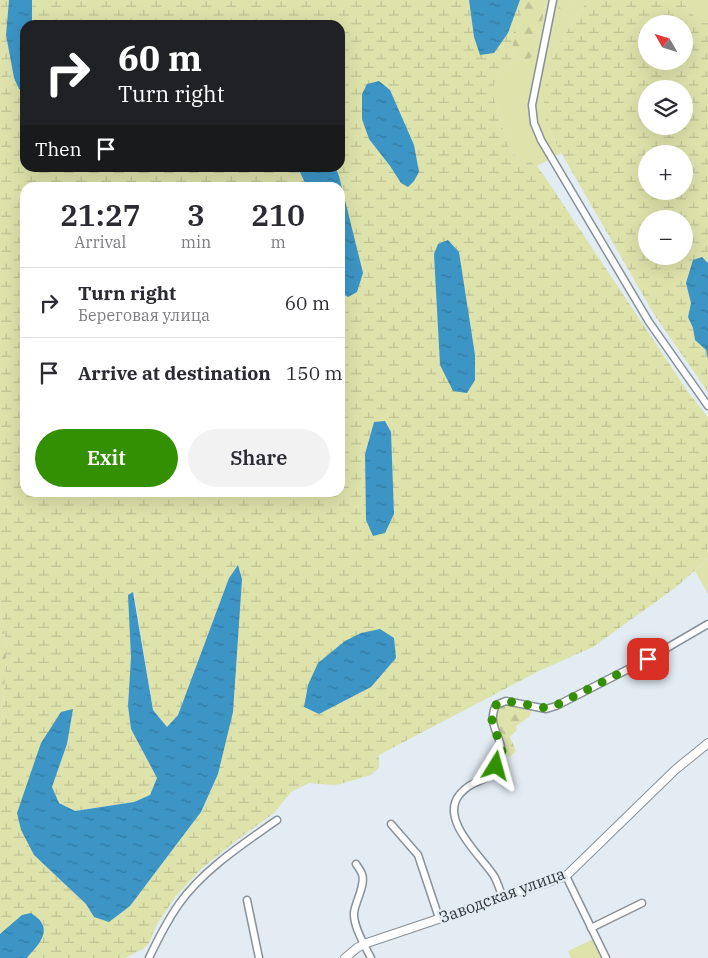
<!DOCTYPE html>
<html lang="en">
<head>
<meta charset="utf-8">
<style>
	:root { --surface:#fff; --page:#f2f2f3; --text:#2b2b33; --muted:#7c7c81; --line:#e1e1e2; --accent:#339002 }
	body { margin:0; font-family:"IBM Plex Serif",serif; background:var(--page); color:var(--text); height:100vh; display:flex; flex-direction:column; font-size:19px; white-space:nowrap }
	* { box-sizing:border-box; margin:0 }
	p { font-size:16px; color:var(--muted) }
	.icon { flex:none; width:28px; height:28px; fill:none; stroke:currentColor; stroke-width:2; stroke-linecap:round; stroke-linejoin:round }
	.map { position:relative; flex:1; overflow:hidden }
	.drawer { position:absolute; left:20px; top:182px; width:325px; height:315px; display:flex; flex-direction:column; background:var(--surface); border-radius:15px; box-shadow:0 5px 20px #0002 }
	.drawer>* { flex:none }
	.top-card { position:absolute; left:20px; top:20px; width:325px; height:152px; border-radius:15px; box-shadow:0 5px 20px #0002; background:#202124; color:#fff; overflow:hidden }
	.needle { width:32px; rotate:309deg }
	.buttons { position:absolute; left:638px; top:15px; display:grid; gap:10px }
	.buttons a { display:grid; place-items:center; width:55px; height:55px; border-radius:50%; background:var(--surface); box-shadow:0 5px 20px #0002; font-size:25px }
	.pin { position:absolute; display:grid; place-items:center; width:42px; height:42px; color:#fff; margin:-21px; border-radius:10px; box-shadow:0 2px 8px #0006 }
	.me { position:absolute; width:55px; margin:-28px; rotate:8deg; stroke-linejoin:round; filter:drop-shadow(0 0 4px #0008) }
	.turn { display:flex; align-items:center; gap:18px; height:105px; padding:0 15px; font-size:22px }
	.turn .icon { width:65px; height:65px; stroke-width:2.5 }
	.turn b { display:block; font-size:35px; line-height:42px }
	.then { display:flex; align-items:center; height:48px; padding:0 15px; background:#0003; gap:10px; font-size:19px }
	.eta { display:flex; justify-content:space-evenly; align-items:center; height:85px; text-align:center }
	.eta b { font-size:30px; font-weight:600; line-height:35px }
	.button { display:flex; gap:10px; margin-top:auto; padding:10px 15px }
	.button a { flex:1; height:58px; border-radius:30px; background:var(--accent); color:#fff; font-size:20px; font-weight:600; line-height:58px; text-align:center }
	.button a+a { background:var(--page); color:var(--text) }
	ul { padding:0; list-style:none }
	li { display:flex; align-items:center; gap:15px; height:70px; padding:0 15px; border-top:1px solid var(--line) }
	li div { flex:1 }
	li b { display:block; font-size:19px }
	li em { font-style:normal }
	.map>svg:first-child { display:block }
	.green { fill:#dee2ab }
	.forest { fill:url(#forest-firs) }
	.wetland { fill:url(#wetland-marsh); fill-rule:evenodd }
	.water { fill:url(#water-ripples) }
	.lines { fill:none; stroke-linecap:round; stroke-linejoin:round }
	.minor-casing { stroke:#899198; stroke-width:9 }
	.tertiary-casing { stroke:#899198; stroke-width:10 }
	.minor { stroke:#fff; stroke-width:6 }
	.tertiary { stroke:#fff; stroke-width:8 }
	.route { stroke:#339002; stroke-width:9; stroke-dasharray:0 16.2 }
	.labels { text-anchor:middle; stroke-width:5; stroke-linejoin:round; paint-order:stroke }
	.street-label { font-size:16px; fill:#303336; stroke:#e3ecf3 }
</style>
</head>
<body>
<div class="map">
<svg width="708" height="958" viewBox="0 0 708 958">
	<defs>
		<pattern id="forest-firs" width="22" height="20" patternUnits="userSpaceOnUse" patternTransform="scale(1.25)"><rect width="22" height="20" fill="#dee2ab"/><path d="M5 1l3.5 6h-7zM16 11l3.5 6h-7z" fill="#bfc294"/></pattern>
		<pattern id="wetland-marsh" width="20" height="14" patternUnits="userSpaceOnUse" patternTransform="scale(1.25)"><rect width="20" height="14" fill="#dee2ab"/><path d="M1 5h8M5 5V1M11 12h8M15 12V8" fill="none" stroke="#bfc294"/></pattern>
		<pattern id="water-ripples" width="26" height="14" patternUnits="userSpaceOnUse" patternTransform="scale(1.25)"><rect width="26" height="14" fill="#3c95c5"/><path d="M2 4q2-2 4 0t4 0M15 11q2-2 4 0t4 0" fill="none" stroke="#337aa1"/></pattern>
	</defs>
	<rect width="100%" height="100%" fill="#e3ecf3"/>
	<!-- green -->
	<g class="green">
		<polygon points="546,0 560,0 557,16 558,21 573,0 588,0 559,43 552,58 547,75 546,123 561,153 537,166 530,162 518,159 509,148 494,99 494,83 501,69 516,58 526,61 534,55 538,41"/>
		<polygon points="684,0 708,0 708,23 701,23 687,8"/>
		<polygon points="708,559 708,594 695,571"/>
		<polygon points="593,939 602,958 571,958 568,951"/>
	</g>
	<!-- forest -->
	<g class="forest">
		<polygon points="525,0 546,0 538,42 534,55 526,61 516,58 512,47"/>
		<polygon points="560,0 573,0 558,21 557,16"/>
		<polygon points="0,602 7,649 2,719 0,732"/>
		<path d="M 505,704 L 531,711 L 530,716 L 516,726 L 517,730 L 510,737 L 516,751 L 510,757 L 507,756 C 505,749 504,739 501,732 C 496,722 492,717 499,706 Z"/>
	</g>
	<!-- wetland -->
	<g class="wetland">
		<path d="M 0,0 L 9,0 L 6,35 L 14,78 L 19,89 L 25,91 L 25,168 L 298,168 L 307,187 L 25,188 L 25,492 L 340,492 L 340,292 L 348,297 L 357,292 L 339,176 L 336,168 L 340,168 L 340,25 L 32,25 L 32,0 L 469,0 L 474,37 L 508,33 L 520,0 L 525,0 L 512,47 L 516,58 L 501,69 L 494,83 L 494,99 L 509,148 L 518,159 L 530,162 L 537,166 L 545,177 L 688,392 L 708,417 L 708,559 L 675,588 L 593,647 L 539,671 L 379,755 L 379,768 L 371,775 L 340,784 L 334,785 L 309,783 L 291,792 L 274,813 L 233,843 L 200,870 L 176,896 L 157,924 L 149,943 L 143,949 L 125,958 L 27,958 L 42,939 L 0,934 L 0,732 L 2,719 L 7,649 L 0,602 ZM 362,94 L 401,183 L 390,166 L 369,139 L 362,118 ZM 374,422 L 366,520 L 365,454 ZM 238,565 L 218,774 L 201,812 L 130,906 L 94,917 L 86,904 L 34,855 L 72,709 L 67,744 L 52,787 L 59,803 L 75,811 L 134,802 L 150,795 L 157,778 L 131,729 L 128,706 L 131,657 L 134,593 L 153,710 L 167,727 L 178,715 L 229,578 ZM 371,687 L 319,714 L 304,707 Z"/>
		<path d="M 588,0 L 684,0 L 687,8 L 701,23 L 708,23 L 708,263 L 702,257 L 686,283 L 691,303 L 688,317 L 693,328 L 695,340 L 706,350 L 708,359 L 708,392 L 655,316 L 559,149 L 546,123 L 544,105 L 547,75 L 552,58 L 559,43 ZM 646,24 L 684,24 L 684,61 L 646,61 ZM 646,89 L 684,89 L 684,126 L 646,126 ZM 646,154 L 684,154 L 684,191 L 646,191 ZM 646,219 L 684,219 L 684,256 L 646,256 Z"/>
	</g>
	<!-- water -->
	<g class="water">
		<polygon points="9,0 32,0 32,25 25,25 25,91 19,89 14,78 6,35"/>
		<polygon points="469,0 520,0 508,33 494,53 480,55 474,37"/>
		<polygon points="379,81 390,90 414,145 419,172 414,181 408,187 401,183 390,166 369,139 362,119 362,94 367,84"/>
		<polygon points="298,168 336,168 339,176 363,273 357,292 348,297 340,292 340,188 307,187"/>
		<polygon points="448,240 459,252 475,355 475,380 467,393 453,391 440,365 434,254 438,244"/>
		<polygon points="702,257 708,263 708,359 706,350 695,340 693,328 688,317 691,303 686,283 693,260"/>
		<polygon points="385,421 391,432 394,514 385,533 373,536 366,520 365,454 374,422"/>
		<polygon points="238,565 242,579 233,712 218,774 201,812 130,906 109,922 94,917 86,904 34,855 21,830 17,813 41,743 61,712 73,709 67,744 52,787 59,803 75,811 134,802 150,795 157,778 131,729 128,706 131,657 128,595 133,592 153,710 167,727 178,715 229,578"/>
		<polygon points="380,629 394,638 396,658 371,687 319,714 304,707 308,685 318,663 345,641 361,633"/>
		<path d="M 31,913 C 34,916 39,918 41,922 C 50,935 35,948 27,958 L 0,958 L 0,934 L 22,915 Z"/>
	</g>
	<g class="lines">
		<!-- minor casing -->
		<g class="minor-casing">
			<g id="minor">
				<polyline points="553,0 532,105 534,123 541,140 649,322 708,406"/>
				<polyline points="391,824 418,855 439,918"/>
				<path d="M 356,864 C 358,867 361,871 362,874 C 366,885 355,902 354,913 C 353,926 365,946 371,958"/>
				<polyline points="566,876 606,958"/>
				<path d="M 503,898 C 500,891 498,883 494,876 C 482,857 438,819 460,794 C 469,784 474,784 485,778 C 492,774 498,764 500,757 C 506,739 485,726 496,705 L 506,701 L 546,709 L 556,706 L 648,659 L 708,624"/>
				<polyline points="247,900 259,958"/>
				<polyline points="591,928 642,903"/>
				<path d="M 149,958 C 158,939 167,921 179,904 C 203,870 243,844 277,820"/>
			</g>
		</g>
		<!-- tertiary casing -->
		<g class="tertiary-casing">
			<polyline id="tertiary" points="345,958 357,948 364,944 566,876 675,770 708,743"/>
		</g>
		<!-- minor -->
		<use href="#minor" class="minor"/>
		<!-- tertiary -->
		<use href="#tertiary" class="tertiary"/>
	</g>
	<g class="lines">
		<!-- route -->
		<polyline class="route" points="496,766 502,751 492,720 492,714 496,705 503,702 506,701 546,708 551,708 648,659"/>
	</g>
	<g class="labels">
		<!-- street labels -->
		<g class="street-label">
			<text transform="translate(502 895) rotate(-20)" y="6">Заводская улица</text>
		</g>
	</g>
</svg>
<div class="buttons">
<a><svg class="needle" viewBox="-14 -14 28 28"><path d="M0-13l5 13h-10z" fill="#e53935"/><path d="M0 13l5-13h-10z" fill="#7c7c81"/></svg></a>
<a><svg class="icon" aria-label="layers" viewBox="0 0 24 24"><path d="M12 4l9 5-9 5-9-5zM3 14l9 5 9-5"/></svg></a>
<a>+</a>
<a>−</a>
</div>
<div class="pin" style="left:648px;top:659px;background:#d93025"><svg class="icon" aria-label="arrive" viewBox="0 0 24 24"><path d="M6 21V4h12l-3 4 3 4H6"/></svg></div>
<svg class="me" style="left:496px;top:766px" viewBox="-20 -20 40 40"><path d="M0-17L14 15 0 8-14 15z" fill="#339002" stroke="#fff" stroke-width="4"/></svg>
<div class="top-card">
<div class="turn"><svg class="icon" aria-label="right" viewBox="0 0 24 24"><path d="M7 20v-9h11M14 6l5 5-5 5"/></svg><div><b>60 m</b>Turn right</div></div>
<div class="then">Then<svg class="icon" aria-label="arrive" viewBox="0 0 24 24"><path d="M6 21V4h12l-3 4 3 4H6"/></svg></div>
</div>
<section class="drawer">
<div class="eta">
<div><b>21:27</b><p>Arrival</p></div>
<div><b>3</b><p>min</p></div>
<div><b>210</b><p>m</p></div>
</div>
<ul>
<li><svg class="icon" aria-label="right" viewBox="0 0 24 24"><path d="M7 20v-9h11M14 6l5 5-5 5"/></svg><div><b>Turn right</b><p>Береговая улица</p></div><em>60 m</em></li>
<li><svg class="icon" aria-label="arrive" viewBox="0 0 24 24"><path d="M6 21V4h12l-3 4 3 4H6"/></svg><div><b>Arrive at destination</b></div><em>150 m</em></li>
</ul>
<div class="button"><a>Exit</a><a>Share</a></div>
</section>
</div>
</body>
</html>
